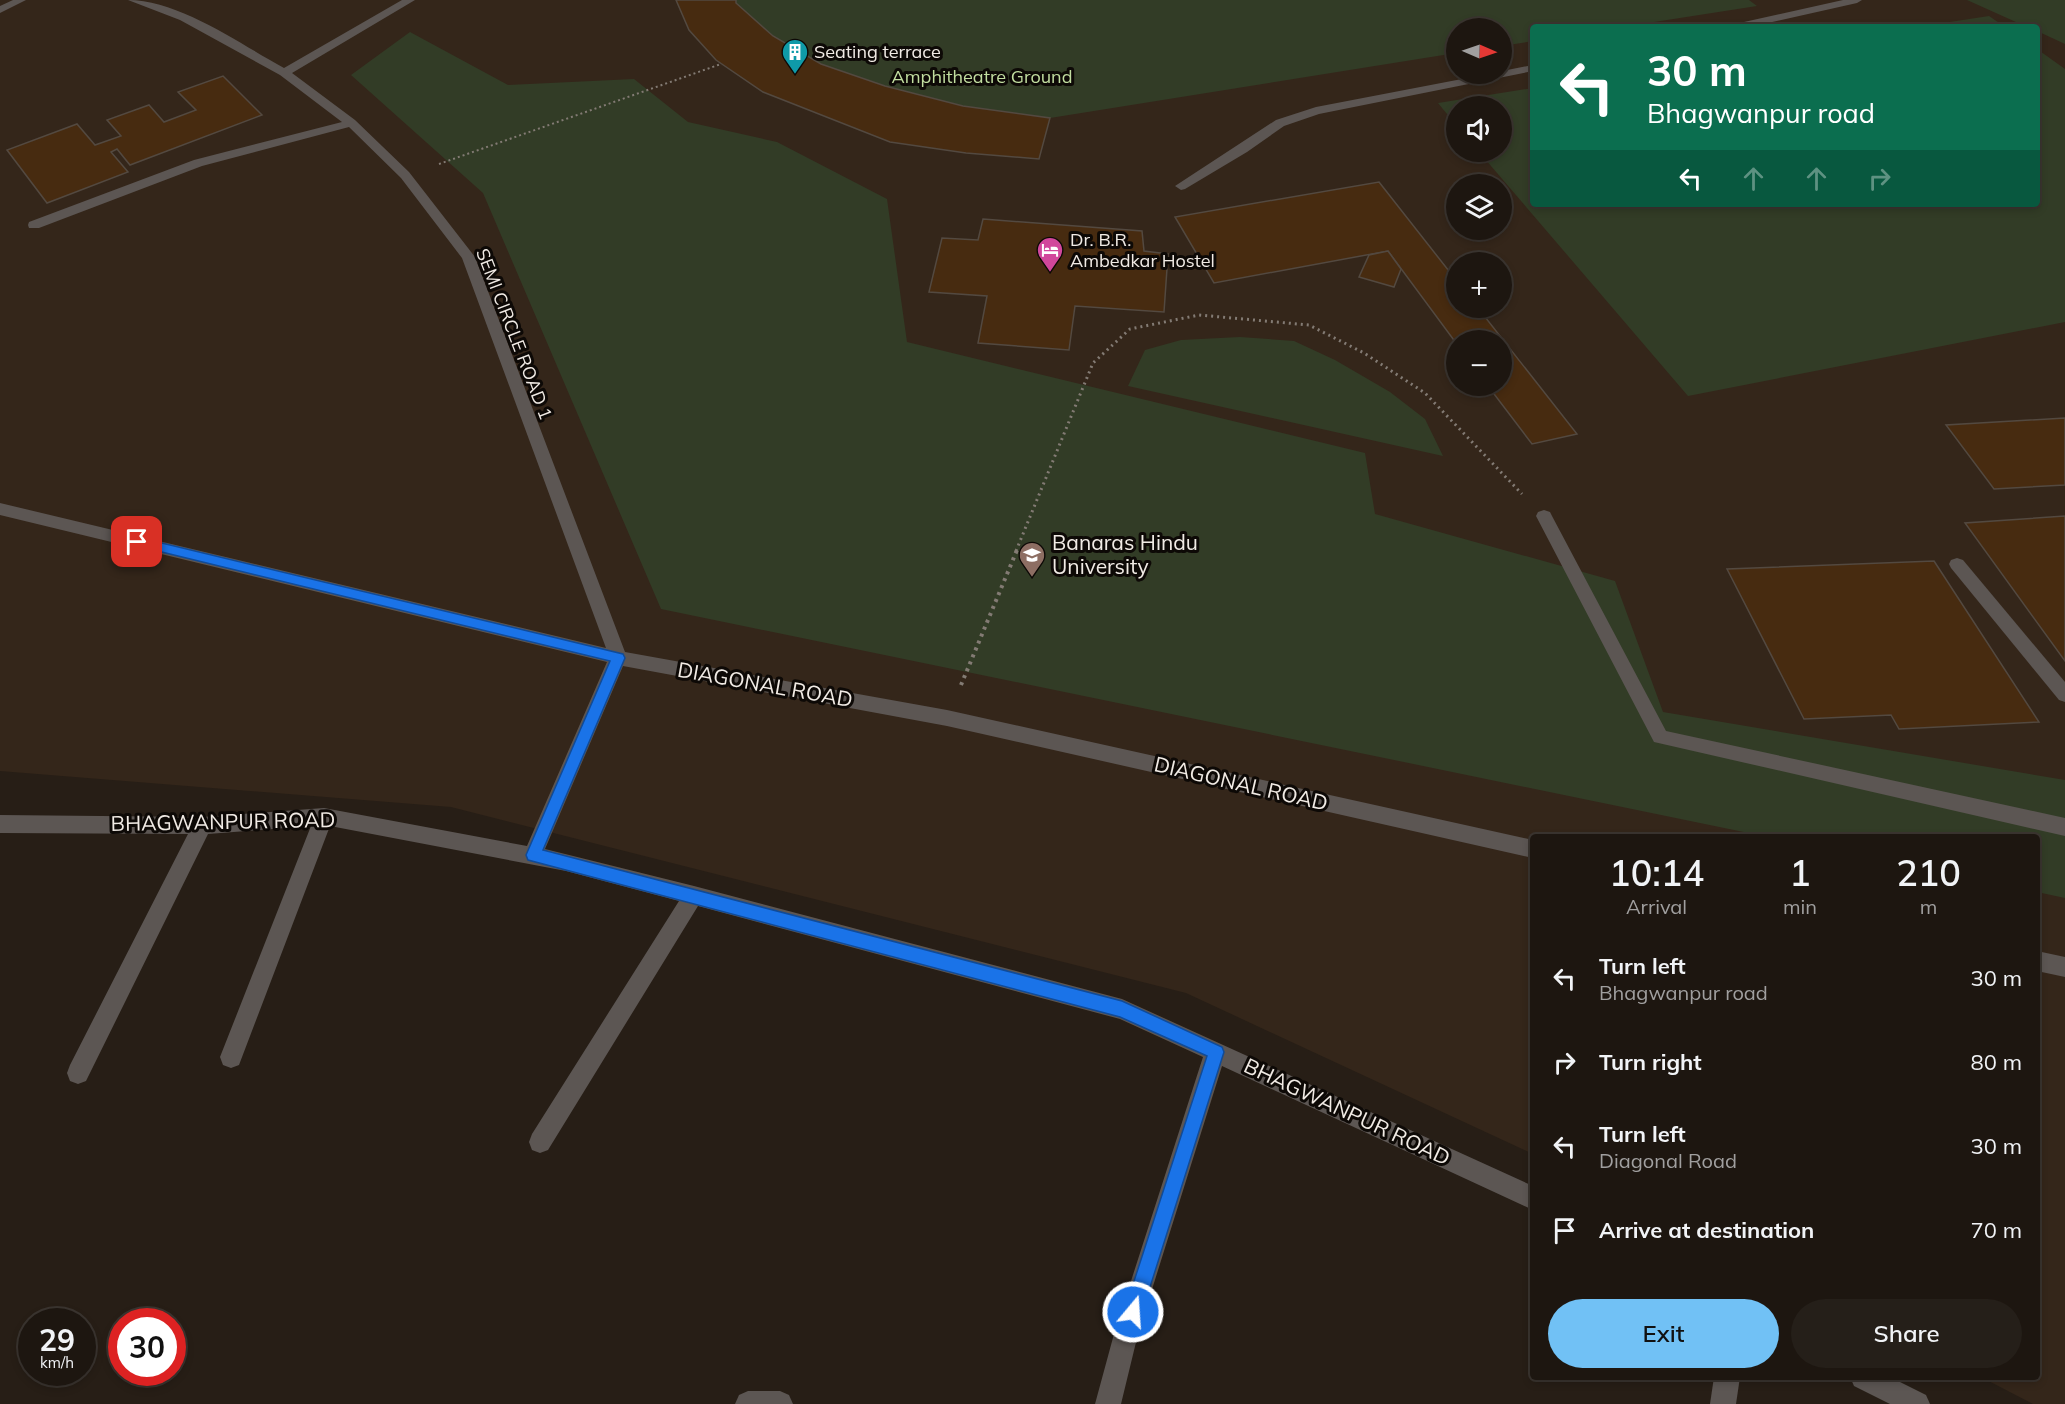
<!DOCTYPE html>
<html lang="en">
<head>
<meta charset="utf-8">
<style>
	:root { --surface:#1d1610; --page:#251f19; --text:#f1f3f6; --muted:#a09f9f; --line:#3b3530; --accent:#71c1f5 }
	body { margin:0; font-family:Mulish,sans-serif; background:var(--page); color:var(--text); height:100vh; display:flex; flex-direction:column; font-size:22px; white-space:nowrap }
	* { box-sizing:border-box; margin:0 }
	p { font-size:20px; color:var(--muted) }
	.icon { flex:none; width:33px; height:33px; fill:none; stroke:currentColor; stroke-width:2; stroke-linecap:round; stroke-linejoin:round }
	.map { position:relative; flex:1; overflow:hidden }
	.sheet { position:absolute; left:1530px; top:834px; width:510px; height:546px; display:flex; flex-direction:column; background:var(--surface); border-radius:6px; box-shadow:0 3px 9px #0003,0 0 0 2px var(--line) }
	.sheet>* { flex:none }
	.top-card { position:absolute; left:1530px; top:24px; width:510px; height:183px; border-radius:6px; box-shadow:0 3px 9px #0003,0 0 0 2px var(--line); background:#0b6e4f; color:#fff; overflow:hidden }
	.needle { width:39px; rotate:92deg }
	.tools { position:absolute; left:1446px; top:18px; display:grid; gap:12px }
	.tools a { display:grid; place-items:center; width:66px; height:66px; border-radius:50%; background:var(--surface); box-shadow:0 3px 9px #0003,0 0 0 2px var(--line); font-size:30px }
	.speed { position:absolute; left:18px; top:1308px; display:flex; gap:12px; font-size:30px; font-weight:700; text-align:center }
	.speed>* { display:grid; place-content:center; width:78px; height:78px; border-radius:50%; background:var(--surface); box-shadow:0 3px 9px #0003,0 0 0 2px var(--line); line-height:1 }
	.speed small { font-size:15px; font-weight:400 }
	.speed .limit { border:9px solid #d22; background:#fff; color:#111 }
	.pin { position:absolute; display:grid; place-items:center; width:51px; height:51px; color:#fff; margin:-26px; border-radius:12px; box-shadow:0 3px 9px #0006 }
	.me { position:absolute; width:66px; margin:-33px; rotate:18deg; stroke-linejoin:round; filter:drop-shadow(0 0 4px #0008) }
	.turn { display:flex; align-items:center; gap:21px; height:126px; padding:0 18px; font-size:27px }
	.turn .icon { width:78px; height:78px; stroke-width:2.5 }
	.turn b { display:block; font-size:42px; line-height:51px }
	.lanes { display:flex; align-items:center; height:57px; padding:0 18px; background:#0003; justify-content:center; gap:30px; direction:ltr }
	.lanes .off { opacity:.35 }
	.eta { display:flex; justify-content:space-evenly; align-items:center; height:102px; text-align:center }
	.eta b { font-size:36px; font-weight:600; line-height:42px }
	.action { display:flex; gap:12px; margin-top:auto; padding:12px 18px }
	.action a { flex:1; height:69px; border-radius:36px; background:var(--accent); color:#111; font-size:24px; font-weight:600; line-height:69px; text-align:center }
	.action a+a { background:var(--page); color:var(--text) }
	ul { padding:0; list-style:none }
	li { display:flex; align-items:center; gap:18px; height:84px; padding:0 18px }
	li div { flex:1 }
	li b { display:block; font-size:22px }
	li em { font-style:normal }
	.map>svg:first-child { display:block }
	.built { fill:#34261a; fill-rule:evenodd }
	.green { fill:#323c26 }
	.building { fill:#472b10; stroke:#534940; stroke-width:1.5 }
	.lines { fill:none; stroke-linecap:round; stroke-linejoin:round }
	.path-far2 { stroke:#837b74; stroke-width:2; stroke-dasharray:2 3; stroke-linecap:butt }
	.path-far1 { stroke:#837b74; stroke-width:3; stroke-dasharray:2 4; stroke-linecap:butt }
	.path { stroke:#837b74; stroke-width:4; stroke-dasharray:3 4.5; stroke-linecap:butt }
	.minor { fill:#5c5653; fill-rule:evenodd }
	.route { fill:#1a73e8; stroke:#114b97; stroke-width:1.5 }
	.labels { text-anchor:middle; stroke-width:6; stroke-linejoin:round; paint-order:stroke }
	.far-poi-label { font-size:18px; fill:#f1ebe5; stroke:#0d0906; text-anchor:start }
	.far-park-label { font-size:18px; fill:#c2dea0; stroke:#0d0906 }
	.far-street-label { font-size:18px; fill:#f1ebe5; stroke:#0d0906 }
	.poi-label { font-size:21px; fill:#f1ebe5; stroke:#0d0906; text-anchor:start }
	.street-label { font-size:21px; fill:#f1ebe5; stroke:#0d0906 }
</style>
</head>
<body>
<div class="map">
<svg width="2065" height="1404" viewBox="0 0 2065 1404">
	<rect width="100%" height="100%" fill="#271e16"/>
	<!-- built -->
	<path class="built" d="M 0,0 L 2065,0 L 2065,1404 L 2033,1404 L 1981,1377 L 2037,1377 L 2037,837 L 1533,837 L 1533,1154 L 1186,993 L 451,807 L 0,771 ZM 1533,27 L 2037,27 L 2037,204 L 1533,204 ZM 1456,28 L 1502,28 L 1502,74 L 1456,74 ZM 1456,106 L 1502,106 L 1502,152 L 1456,152 ZM 1456,184 L 1502,184 L 1502,230 L 1456,230 ZM 1456,262 L 1502,262 L 1502,308 L 1456,308 ZM 1456,340 L 1502,340 L 1502,386 L 1456,386 Z"/>
	<!-- green -->
	<g class="green">
		<polygon points="676,0 1749,0 1757,6 1622,27 1533,27 1533,41 1502,46 1502,28 1456,28 1456,53 1050,118 1039,159 890,142 763,92 716,60 689,30"/>
		<polygon points="1967,0 2065,0 2065,44 2037,31 2037,27 2027,27"/>
		<polygon points="1989,16 2005,27 1917,27"/>
		<polygon points="410,32 508,85 634,79 688,122 777,142 887,199 907,342 1365,453 1375,514 1615,581 1663,712 2065,780 2065,898 2037,892 2037,837 1768,837 661,609 483,193 351,75"/>
		<polygon points="2037,49 2065,69 2065,322 1688,396 1479,152 1502,152 1502,106 1456,106 1456,125 1438,103 1533,88 1533,204 2037,204"/>
		<polygon points="1240,337 1294,341 1335,360 1390,392 1425,419 1443,456 1128,386 1145,350 1181,340"/>
	</g>
	<!-- building -->
	<g class="building">
		<polygon points="676,0 736,0 736,3 773,36 821,64 885,86 963,106 1050,118 1039,159 966,153 890,142 763,92 716,60 689,30"/>
		<polygon points="223,76 262,115 130,165 117,149 111,152 128,172 47,203 7,150 77,124 95,145 121,136 107,120 149,105 164,122 196,110 178,92"/>
		<polygon points="1379,182 1456,280 1456,308 1478,308 1577,434 1532,444 1488,386 1502,386 1502,340 1456,340 1456,343 1388,251 1214,283 1175,217"/>
		<polygon points="983,219 1142,231 1144,251 1168,254 1164,312 1075,306 1069,350 978,343 987,296 929,292 942,238 978,240"/>
		<polygon points="1388,251 1401,269 1394,287 1359,277 1369,255"/>
		<polygon points="2065,418 2065,485 1994,489 1946,425"/>
		<polygon points="2065,516 2065,661 1965,523"/>
		<polygon points="1934,561 2039,722 1899,729 1891,715 1804,719 1727,569"/>
	</g>
	<g class="lines">
		<!-- path-far2 -->
		<polyline class="path-far2" points="439,164 721,64"/>
		<!-- path-far1 -->
		<polyline class="path-far1" points="1016,551 1093,363 1130,329 1199,315 1309,325 1364,353 1425,393 1522,494"/>
		<!-- path -->
		<polyline class="path" points="961,685 1017,550"/>
		<!-- minor -->
		<g class="minor">
			<polygon points="13,0 26,0 0,13 0,6"/>
			<path d="M 128,0 C 179,0 240,44 284,68 L 402,0 L 415,0 L 292,73 L 355,120 L 409,172 L 475,257 L 625,652 L 947,710 L 1533,840 L 1533,858 L 947,726 L 623,666 L 545,849 L 694,886 L 1122,999 L 1533,1186 L 1533,1210 L 1222,1066 L 1138,1334 L 1121,1404 L 1095,1404 L 1114,1334 L 1203,1057 L 1120,1019 L 698,906 L 548,1150 L 540,1153 L 532,1150 L 529,1142 L 532,1134 L 679,901 L 566,871 L 330,826 L 239,1065 L 231,1068 L 223,1065 L 220,1057 L 311,826 L 208,834 L 86,1081 L 78,1084 L 70,1081 L 67,1073 L 70,1065 L 188,834 L 0,833 L 0,815 L 202,817 L 324,808 L 527,846 L 607,662 L 0,515 L 0,503 L 606,648 L 462,258 L 401,178 L 349,127 L 202,166 L 39,228 L 29,228 L 28,225 L 29,222 L 194,160 L 342,122 L 280,75 L 180,20 Z"/>
			<polygon points="1843,0 1862,0 1857,3 1750,27 1730,27 1735,24"/>
			<polygon points="1533,65 1533,71 1319,114 1284,126 1247,152 1185,189 1181,190 1175,186 1276,120 1316,107 1488,74 1502,74 1502,71"/>
			<polygon points="1544,510 1550,512 1552,516 1666,731 2065,818 2065,836 1654,742 1536,516 1538,512"/>
			<polygon points="1957,558 1963,560 2065,682 2065,702 2059,700 1951,568 1949,564 1951,560"/>
			<polygon points="2037,951 2065,957 2065,977 2037,971"/>
			<polygon points="1714,1377 1740,1377 1736,1404 1710,1404"/>
			<polygon points="1850,1377 1890,1377 1926,1395 1930,1404 1890,1404 1854,1386"/>
			<polygon points="748,1391 780,1391 789,1395 793,1404 735,1404 739,1395"/>
		</g>
	</g>
	<!-- route -->
	<polygon class="route" points="137,537 623,654 625,658 543,850 1122,1001 1222,1047 1224,1052 1140,1319 1133,1322 1126,1319 1124,1312 1207,1056 1120,1017 528,860 526,855 610,661 133,545 131,542"/>
	<!-- icons -->
	<defs>
		<g id="building-pin" transform="scale(1.35)"><path d="M0 17L-7.5 6A9.5 9.5 0 1 1 7.5 6Z" fill="#0f9aa8" stroke="#0d0906"/><path d="M-4-6H4V6H1V3H-1V6H-4ZM-2.5-4.3h1.7v1.8h-1.7ZM.8-4.3h1.7v1.8H.8ZM-2.5-1h1.7V.8h-1.7ZM.8-1h1.7V.8H.8Z" fill="#fff"/></g>
		<g id="hotel-pin" transform="scale(1.35)"><path d="M0 17L-7.5 6A9.5 9.5 0 1 1 7.5 6Z" fill="#d1479c" stroke="#0d0906"/><path d="M-6-4.5h1.5V1H6V5H4.5V3h-9V5H-6ZM-4 0a1.8 1.8 0 1 1 3.6 0ZM.5 0V-2.5h3Q6-2.5 6 0Z" fill="#fff"/></g>
		<g id="university-pin" transform="scale(1.35)"><path d="M0 17L-7.5 6A9.5 9.5 0 1 1 7.5 6Z" fill="#8d6e63" stroke="#0d0906"/><path d="M0-5L7-2L0 1L-7-2ZM-4 1L0 2.5L4 1V4Q0 6-4 4Z" fill="#fff"/></g>
	</defs>
	<g fill-rule="evenodd">
		<use href="#building-pin" x="795" y="52"/>
		<use href="#hotel-pin" x="1050" y="250"/>
		<use href="#university-pin" x="1032" y="555"/>
	</g>
	<g class="labels">
		<!-- far-poi labels -->
		<g class="far-poi-label">
			<text x="814" y="58">Seating terrace</text>
			<text x="1070" y="246">Dr. B.R.<tspan x="1070" dy="21">Ambedkar Hostel</tspan></text>
		</g>
		<!-- far-park labels -->
		<g class="far-park-label">
			<text x="982" y="83">Amphitheatre Ground</text>
		</g>
		<!-- far-street labels -->
		<g class="far-street-label">
			<text transform="translate(514 334) rotate(69)" y="6">SEMI CIRCLE ROAD 1</text>
		</g>
		<!-- poi labels -->
		<g class="poi-label">
			<text x="1052" y="550">Banaras Hindu<tspan x="1052" dy="24">University</tspan></text>
		</g>
		<!-- street labels -->
		<g class="street-label">
			<text transform="translate(765 685) rotate(10)" y="7">DIAGONAL ROAD</text>
			<text transform="translate(1241 784) rotate(13)" y="7">DIAGONAL ROAD</text>
			<text transform="translate(223 822) rotate(-1)" y="7">BHAGWANPUR ROAD</text>
			<text transform="translate(1347 1112) rotate(25)" y="7">BHAGWANPUR ROAD</text>
		</g>
	</g>
</svg>
<div class="tools">
<a><svg class="needle" viewBox="-14 -14 28 28"><path d="M0-13l5 13h-10z" fill="#e53935"/><path d="M0 13l5-13h-10z" fill="#a09f9f"/></svg></a>
<a><svg class="icon" aria-label="sound" viewBox="0 0 24 24"><path d="M4 9h4l5-4v14l-5-4H4zM17 9q2 3 0 6"/></svg></a>
<a><svg class="icon" aria-label="layers" viewBox="0 0 24 24"><path d="M12 4l9 5-9 5-9-5zM3 14l9 5 9-5"/></svg></a>
<a>+</a>
<a>−</a>
</div>
<div class="speed"><div>29<small>km/h</small></div><div class="limit">30</div></div>
<div class="pin" style="left:137px;top:542px;background:#d93025"><svg class="icon" aria-label="arrive" viewBox="0 0 24 24"><path d="M6 21V4h12l-3 4 3 4H6"/></svg></div>
<svg class="me" style="left:1133px;top:1312px" viewBox="-20 -20 40 40"><circle r="17" fill="#1a73e8" stroke="#fff" stroke-width="3"/><path d="M0-11L8 9 0 5-8 9z" fill="#fff"/></svg>
<div class="top-card">
<div class="turn"><svg class="icon" aria-label="left" viewBox="0 0 24 24"><path d="M17 20v-9H6M10 6l-5 5 5 5"/></svg><div><b>30 m</b>Bhagwanpur road</div></div>
<div class="lanes"><svg class="icon" aria-label="left" viewBox="0 0 24 24"><path d="M17 20v-9H6M10 6l-5 5 5 5"/></svg><svg class="icon off" aria-label="ahead" viewBox="0 0 24 24"><path d="M12 20V5M6 11l6-6 6 6"/></svg><svg class="icon off" aria-label="ahead" viewBox="0 0 24 24"><path d="M12 20V5M6 11l6-6 6 6"/></svg><svg class="icon off" aria-label="right" viewBox="0 0 24 24"><path d="M7 20v-9h11M14 6l5 5-5 5"/></svg></div>
</div>
<section class="sheet">
<div class="eta">
<div><b>10:14</b><p>Arrival</p></div>
<div><b>1</b><p>min</p></div>
<div><b>210</b><p>m</p></div>
</div>
<ul>
<li><svg class="icon" aria-label="left" viewBox="0 0 24 24"><path d="M17 20v-9H6M10 6l-5 5 5 5"/></svg><div><b>Turn left</b><p>Bhagwanpur road</p></div><em>30 m</em></li>
<li><svg class="icon" aria-label="right" viewBox="0 0 24 24"><path d="M7 20v-9h11M14 6l5 5-5 5"/></svg><div><b>Turn right</b></div><em>80 m</em></li>
<li><svg class="icon" aria-label="left" viewBox="0 0 24 24"><path d="M17 20v-9H6M10 6l-5 5 5 5"/></svg><div><b>Turn left</b><p>Diagonal Road</p></div><em>30 m</em></li>
<li><svg class="icon" aria-label="arrive" viewBox="0 0 24 24"><path d="M6 21V4h12l-3 4 3 4H6"/></svg><div><b>Arrive at destination</b></div><em>70 m</em></li>
</ul>
<div class="action"><a>Exit</a><a>Share</a></div>
</section>
</div>
</body>
</html>
